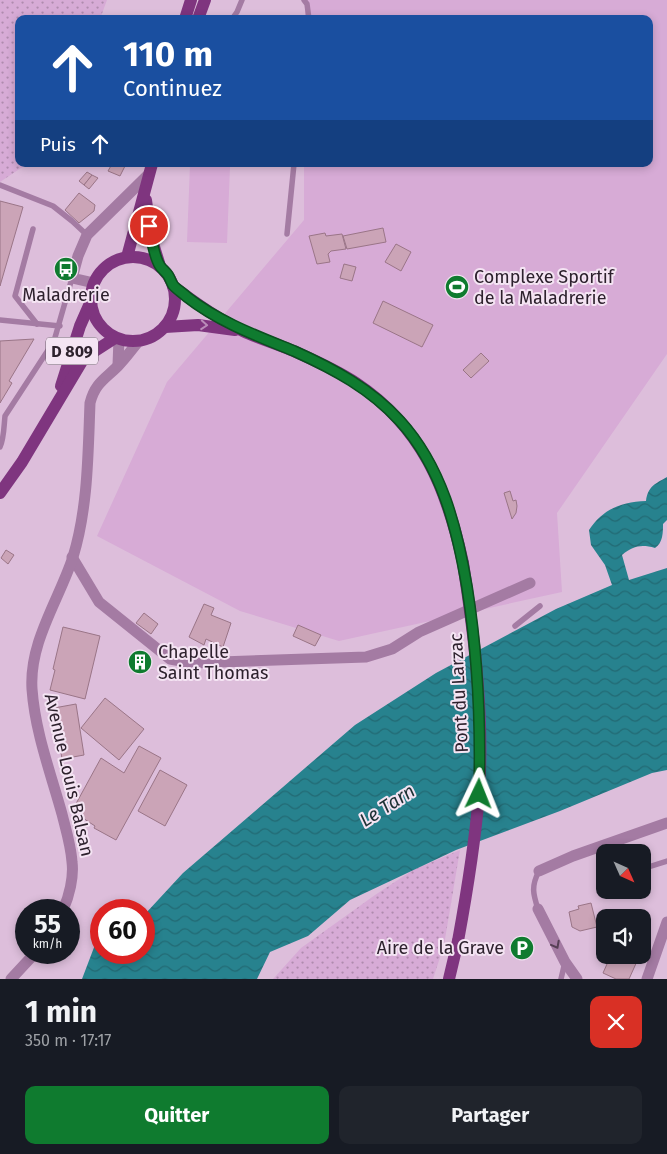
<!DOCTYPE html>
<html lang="fr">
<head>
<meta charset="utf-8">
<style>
	:root { --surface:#171b24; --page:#20242c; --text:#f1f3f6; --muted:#9ea1a6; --accent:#0f7b2f }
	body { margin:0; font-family:"Fira Sans",sans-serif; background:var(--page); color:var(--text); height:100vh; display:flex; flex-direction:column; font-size:19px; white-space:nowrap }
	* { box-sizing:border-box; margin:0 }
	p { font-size:16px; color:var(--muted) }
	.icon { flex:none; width:28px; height:28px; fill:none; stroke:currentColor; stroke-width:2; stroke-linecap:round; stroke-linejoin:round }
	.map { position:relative; height:979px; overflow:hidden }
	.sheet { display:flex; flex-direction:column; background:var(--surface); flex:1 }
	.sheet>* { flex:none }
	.top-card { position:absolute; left:15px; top:15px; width:638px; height:152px; border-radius:10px; box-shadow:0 2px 8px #0003; background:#1a4fa0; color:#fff; overflow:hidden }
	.needle { width:32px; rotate:135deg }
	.fabs { position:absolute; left:596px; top:844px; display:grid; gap:10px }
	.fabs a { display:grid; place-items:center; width:55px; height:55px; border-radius:10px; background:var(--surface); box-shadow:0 2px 8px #0003; font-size:25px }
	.speed { position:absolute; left:15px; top:899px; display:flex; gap:10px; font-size:25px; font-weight:700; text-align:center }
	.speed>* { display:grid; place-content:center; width:65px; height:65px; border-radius:50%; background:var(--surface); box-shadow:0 2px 8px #0003; line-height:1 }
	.speed small { font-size:12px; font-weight:400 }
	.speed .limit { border:8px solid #d22; background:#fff; color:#111 }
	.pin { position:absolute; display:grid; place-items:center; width:42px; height:42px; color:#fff; margin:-21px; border:2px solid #fff; border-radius:50%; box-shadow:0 1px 5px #0007 }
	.me { position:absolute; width:55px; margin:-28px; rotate:2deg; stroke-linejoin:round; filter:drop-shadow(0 0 4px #0008) }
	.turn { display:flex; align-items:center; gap:18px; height:105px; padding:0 25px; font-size:22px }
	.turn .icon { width:65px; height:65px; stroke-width:2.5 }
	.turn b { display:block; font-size:35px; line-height:42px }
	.then { display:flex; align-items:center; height:48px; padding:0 25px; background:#0003; gap:10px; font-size:19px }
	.round { display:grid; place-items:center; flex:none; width:52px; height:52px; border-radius:10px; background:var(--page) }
	.overview { display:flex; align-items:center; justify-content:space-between; height:85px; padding:0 25px }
	h1 { font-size:30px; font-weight:700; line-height:38px }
	.cta { display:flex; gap:10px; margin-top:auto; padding:10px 25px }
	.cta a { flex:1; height:58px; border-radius:10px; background:var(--accent); color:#fff; font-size:20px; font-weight:700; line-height:58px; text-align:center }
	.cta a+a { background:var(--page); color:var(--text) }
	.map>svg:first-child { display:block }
	.grass { fill:url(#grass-dots) }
	.garden { fill:#d7abd6 }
	.water { fill:url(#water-waves) }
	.building { fill:#cba4b7; stroke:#9a7587 }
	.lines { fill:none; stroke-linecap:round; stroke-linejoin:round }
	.lane { stroke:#a47ba3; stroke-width:5.5 }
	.street { stroke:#a47ba3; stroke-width:11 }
	.primary { stroke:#7f357f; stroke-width:12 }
	.primary-bridge { stroke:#7f357f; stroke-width:12 }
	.oneway { stroke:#ba8cb9 }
	.oneway2 { stroke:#574056 }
	.route-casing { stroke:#0a501f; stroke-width:12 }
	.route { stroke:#0f7b2f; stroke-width:9 }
	.labels { text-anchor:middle; stroke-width:4; stroke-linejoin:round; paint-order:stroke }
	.shield { fill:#f4e4f3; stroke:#695c68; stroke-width:1 }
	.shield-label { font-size:16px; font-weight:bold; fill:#2d212d }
	.poi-label { font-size:18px; fill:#2d212d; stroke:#f4e4f3; text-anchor:start }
	.street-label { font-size:18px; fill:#2d212d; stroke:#f4e4f3 }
	.water-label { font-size:19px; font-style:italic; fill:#1d3134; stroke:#f4e4f3 }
</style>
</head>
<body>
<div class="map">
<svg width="667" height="979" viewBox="0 0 667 979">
	<defs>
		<pattern id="grass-dots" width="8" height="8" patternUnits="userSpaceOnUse" patternTransform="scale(1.25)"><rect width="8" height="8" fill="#d7abd6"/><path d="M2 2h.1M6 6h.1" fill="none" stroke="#af8bae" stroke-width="1.8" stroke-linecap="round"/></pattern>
		<pattern id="water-waves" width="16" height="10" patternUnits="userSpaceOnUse" patternTransform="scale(1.25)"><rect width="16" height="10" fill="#27828e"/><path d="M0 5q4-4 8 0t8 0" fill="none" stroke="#226a74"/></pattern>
	</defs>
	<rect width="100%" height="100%" fill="#ddbedb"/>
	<!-- grass -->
	<g class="grass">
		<polygon points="0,0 107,0 100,19 19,19 19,164 27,164 0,182"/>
		<polygon points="460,850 444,945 433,979 273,979 301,948 375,895 413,870"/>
	</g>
	<!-- garden -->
	<g class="garden">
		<polygon points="305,0 667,0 667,354 557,513 562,592 339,641 240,611 97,536 167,382 304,220 304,164 649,164 649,19 305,19"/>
		<polygon points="190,165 230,167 227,243 187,242"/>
	</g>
	<!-- water -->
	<path class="water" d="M 667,477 L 667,520 L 663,524 C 663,532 663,543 655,548 C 641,544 633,546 622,555 L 629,580 L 667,568 L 667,770 L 652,773 L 560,811 L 456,850 L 350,900 L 308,936 L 270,952 L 257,979 L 82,979 L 101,929 L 101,952 L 144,952 L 144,914 L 146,913 L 183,873 L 355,725 L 436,673 L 556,609 L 612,585 L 605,565 L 591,545 L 589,530 C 603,509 621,502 646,501 C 648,486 655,484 667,477 Z"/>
	<!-- building -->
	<g class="building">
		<polygon points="112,164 126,164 120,176 108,171"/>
		<polygon points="87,172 92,175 84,185 79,181"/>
		<polygon points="92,175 98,178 89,189 84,185"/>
		<polygon points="79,193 95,205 94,211 79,223 65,210"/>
		<polygon points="0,201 23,207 0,286"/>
		<polygon points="383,228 386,242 347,249 343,236"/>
		<polygon points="325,233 326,236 342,234 346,249 331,251 328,254 330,262 317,264 309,236"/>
		<polygon points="396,244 411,252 401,271 385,262"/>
		<polygon points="344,264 356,267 352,281 340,278"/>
		<polygon points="383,301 433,325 422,347 373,323"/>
		<polygon points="34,339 9,381 12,383 0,403 0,341"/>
		<polygon points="481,353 489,361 471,378 463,370"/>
		<polygon points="510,491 513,501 516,500 517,506 516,513 512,519 504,493"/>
		<polygon points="6,550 14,555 8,564 1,558"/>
		<polygon points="204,604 214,608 211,615 231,623 223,647 206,639 204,645 189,637"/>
		<polygon points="144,613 158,624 151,634 136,623"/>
		<polygon points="298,625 321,635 315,646 293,636"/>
		<polygon points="63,627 100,636 85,699 50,690 55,670 53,669"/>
		<polygon points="137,653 147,657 143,670 140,672 134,670 133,667"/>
		<polygon points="105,698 144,729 119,760 81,728"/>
		<polygon points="76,704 84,755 62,759 54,708"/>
		<polygon points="139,746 161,758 116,840 94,828 95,826 72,811 101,758 124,773"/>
		<polygon points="160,770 187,785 165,826 138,811"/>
		<polygon points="591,903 597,927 580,931 572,927 569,912 579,909 578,906"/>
		<polygon points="611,955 629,955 638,959 629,979 616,979 603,973"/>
	</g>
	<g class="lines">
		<!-- lane -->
		<g class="lane">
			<polyline points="304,0 307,4 309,19"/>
			<polyline points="232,19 237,12 242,0"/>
			<polyline points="0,185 53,206 72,221 87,235"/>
			<polyline points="33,229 15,296 37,324"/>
			<polyline points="287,234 294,164"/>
			<polyline points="0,320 60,326"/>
			<path d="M 0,447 C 4,439 4,425 5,416 L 54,341 L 72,278"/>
			<polyline points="515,626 540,606"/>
			<polyline points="642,869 667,861"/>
			<polyline points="602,881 605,880"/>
			<path d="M 538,909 C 533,894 531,886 539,871"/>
			<polyline points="561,979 565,962"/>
		</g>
		<!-- street -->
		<g class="street">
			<polyline points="94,283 72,278 78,256 87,235 149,174"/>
			<polyline points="118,365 119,339"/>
			<polyline points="72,557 99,602 170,659 192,663 366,657 392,649 419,632 530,583"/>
			<polyline points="539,871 573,856 667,823"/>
			<polyline points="538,909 565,962 577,979"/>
			<path d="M 63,910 C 69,897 74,877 72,862 C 71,846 66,830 62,814 C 51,774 35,732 32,689 C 29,642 59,600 73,557 C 88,508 88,454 90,403 C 95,383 105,379 118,366 C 126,358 132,349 139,341"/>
			<polyline points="11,979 36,952"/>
			<polyline points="647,979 667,922"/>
		</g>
		<!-- primary -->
		<g class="primary">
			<polyline points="185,19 191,0"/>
			<polyline points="198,19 205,0"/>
			<polyline points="146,200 151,237 160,266"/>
			<circle cx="133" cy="299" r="42"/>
			<polyline points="127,257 152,164"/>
			<path d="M 173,286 C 195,303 218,319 243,331 C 260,339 278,344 296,352 C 316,361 338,371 356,383 C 422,427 447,489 463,563"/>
			<polyline points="165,327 198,325 235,330"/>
			<polyline points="61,386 80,326 91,301"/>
			<polyline points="0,493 22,462 84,358 115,338"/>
			<polyline points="449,979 458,941"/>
		</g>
		<!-- primary-bridge -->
		<path class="primary-bridge" d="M 458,941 C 467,892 475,843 479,794 C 484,716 475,640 463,563"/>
	</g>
	<!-- one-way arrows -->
	<defs><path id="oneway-chevron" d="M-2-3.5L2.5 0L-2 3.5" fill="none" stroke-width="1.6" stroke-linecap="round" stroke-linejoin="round" transform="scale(1.25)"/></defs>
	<use class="oneway" href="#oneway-chevron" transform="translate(204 325) rotate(4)"/>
	<use class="oneway2" href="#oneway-chevron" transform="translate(556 945) rotate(62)"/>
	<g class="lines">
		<!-- route casing -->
		<g class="route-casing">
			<path id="route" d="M 149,226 C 151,237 154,257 160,266 C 162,269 166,272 168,275 C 170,278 171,282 173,285 C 176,289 183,293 187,297 C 219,322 257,336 294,351 C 334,369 371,389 400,421 C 442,467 457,528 467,587 C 478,656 481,724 479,794"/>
		</g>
		<!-- route -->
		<use href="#route" class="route"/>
	</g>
	<!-- icons -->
	<defs>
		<g id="bus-disc" transform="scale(1.25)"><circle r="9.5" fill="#0f7b2f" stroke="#f4e4f3"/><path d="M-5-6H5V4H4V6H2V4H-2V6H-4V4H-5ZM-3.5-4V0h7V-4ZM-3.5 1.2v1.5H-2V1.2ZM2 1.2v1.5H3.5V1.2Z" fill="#fff"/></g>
		<g id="stadium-disc" transform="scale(1.25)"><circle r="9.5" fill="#0f7b2f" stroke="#f4e4f3"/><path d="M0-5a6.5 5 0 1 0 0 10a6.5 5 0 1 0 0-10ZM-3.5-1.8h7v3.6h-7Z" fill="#fff"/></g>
		<g id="building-disc" transform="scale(1.25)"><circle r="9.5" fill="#0f7b2f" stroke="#f4e4f3"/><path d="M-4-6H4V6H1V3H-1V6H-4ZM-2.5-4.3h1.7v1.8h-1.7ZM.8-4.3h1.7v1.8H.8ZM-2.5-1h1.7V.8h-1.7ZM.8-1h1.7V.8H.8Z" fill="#fff"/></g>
		<g id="parking-disc" transform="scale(1.25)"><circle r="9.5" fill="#0f7b2f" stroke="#f4e4f3"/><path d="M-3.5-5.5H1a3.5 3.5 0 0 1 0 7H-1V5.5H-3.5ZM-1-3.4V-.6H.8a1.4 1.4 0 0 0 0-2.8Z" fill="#fff"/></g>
	</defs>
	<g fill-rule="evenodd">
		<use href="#bus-disc" x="66" y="269"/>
		<use href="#stadium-disc" x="457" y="287"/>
		<use href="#building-disc" x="140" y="662"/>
		<use href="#parking-disc" x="522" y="948"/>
	</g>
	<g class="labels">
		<!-- shield labels -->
		<rect class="shield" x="46" y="337.5" width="52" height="27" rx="4"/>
		<g class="shield-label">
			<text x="72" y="357">D 809</text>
		</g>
		<!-- poi labels -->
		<g class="poi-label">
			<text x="474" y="283">Complexe Sportif<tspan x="474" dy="21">de la Maladrerie</tspan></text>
			<text x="66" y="301" text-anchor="middle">Maladrerie</text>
			<text x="158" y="658">Chapelle<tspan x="158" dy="21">Saint Thomas</tspan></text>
			<text x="504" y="954" text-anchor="end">Aire de la Grave</text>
		</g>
		<!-- street labels -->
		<g class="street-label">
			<text transform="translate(459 693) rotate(-93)" y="6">Pont du Larzac</text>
			<text transform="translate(69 775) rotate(77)" y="6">Avenue Louis Balsan</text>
		</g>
		<!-- water labels -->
		<g class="water-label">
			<text transform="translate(387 805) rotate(-33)" y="7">Le Tarn</text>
		</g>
	</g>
</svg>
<div class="fabs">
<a><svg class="needle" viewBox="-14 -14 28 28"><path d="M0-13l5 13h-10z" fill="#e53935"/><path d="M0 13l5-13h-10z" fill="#9ea1a6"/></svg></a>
<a><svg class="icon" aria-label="sound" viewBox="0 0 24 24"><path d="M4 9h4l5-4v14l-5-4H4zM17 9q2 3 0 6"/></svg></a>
</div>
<div class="speed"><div>55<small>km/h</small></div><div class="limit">60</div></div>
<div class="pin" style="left:149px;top:226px;background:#d93025"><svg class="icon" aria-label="arrive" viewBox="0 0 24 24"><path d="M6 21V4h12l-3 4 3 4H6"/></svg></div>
<svg class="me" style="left:479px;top:794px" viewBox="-20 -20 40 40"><path d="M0-17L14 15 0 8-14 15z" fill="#0f7b2f" stroke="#fff" stroke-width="4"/></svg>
<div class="top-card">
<div class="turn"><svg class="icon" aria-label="ahead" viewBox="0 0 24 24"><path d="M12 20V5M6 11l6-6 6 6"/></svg><div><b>110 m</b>Continuez</div></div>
<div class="then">Puis<svg class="icon" aria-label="ahead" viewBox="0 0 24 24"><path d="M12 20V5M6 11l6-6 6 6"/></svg></div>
</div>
</div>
<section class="sheet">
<div class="overview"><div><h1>1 min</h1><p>350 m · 17:17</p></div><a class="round" style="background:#d93025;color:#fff"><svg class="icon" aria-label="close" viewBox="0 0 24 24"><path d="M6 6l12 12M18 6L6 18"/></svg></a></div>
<div class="cta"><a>Quitter</a><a>Partager</a></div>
</section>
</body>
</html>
